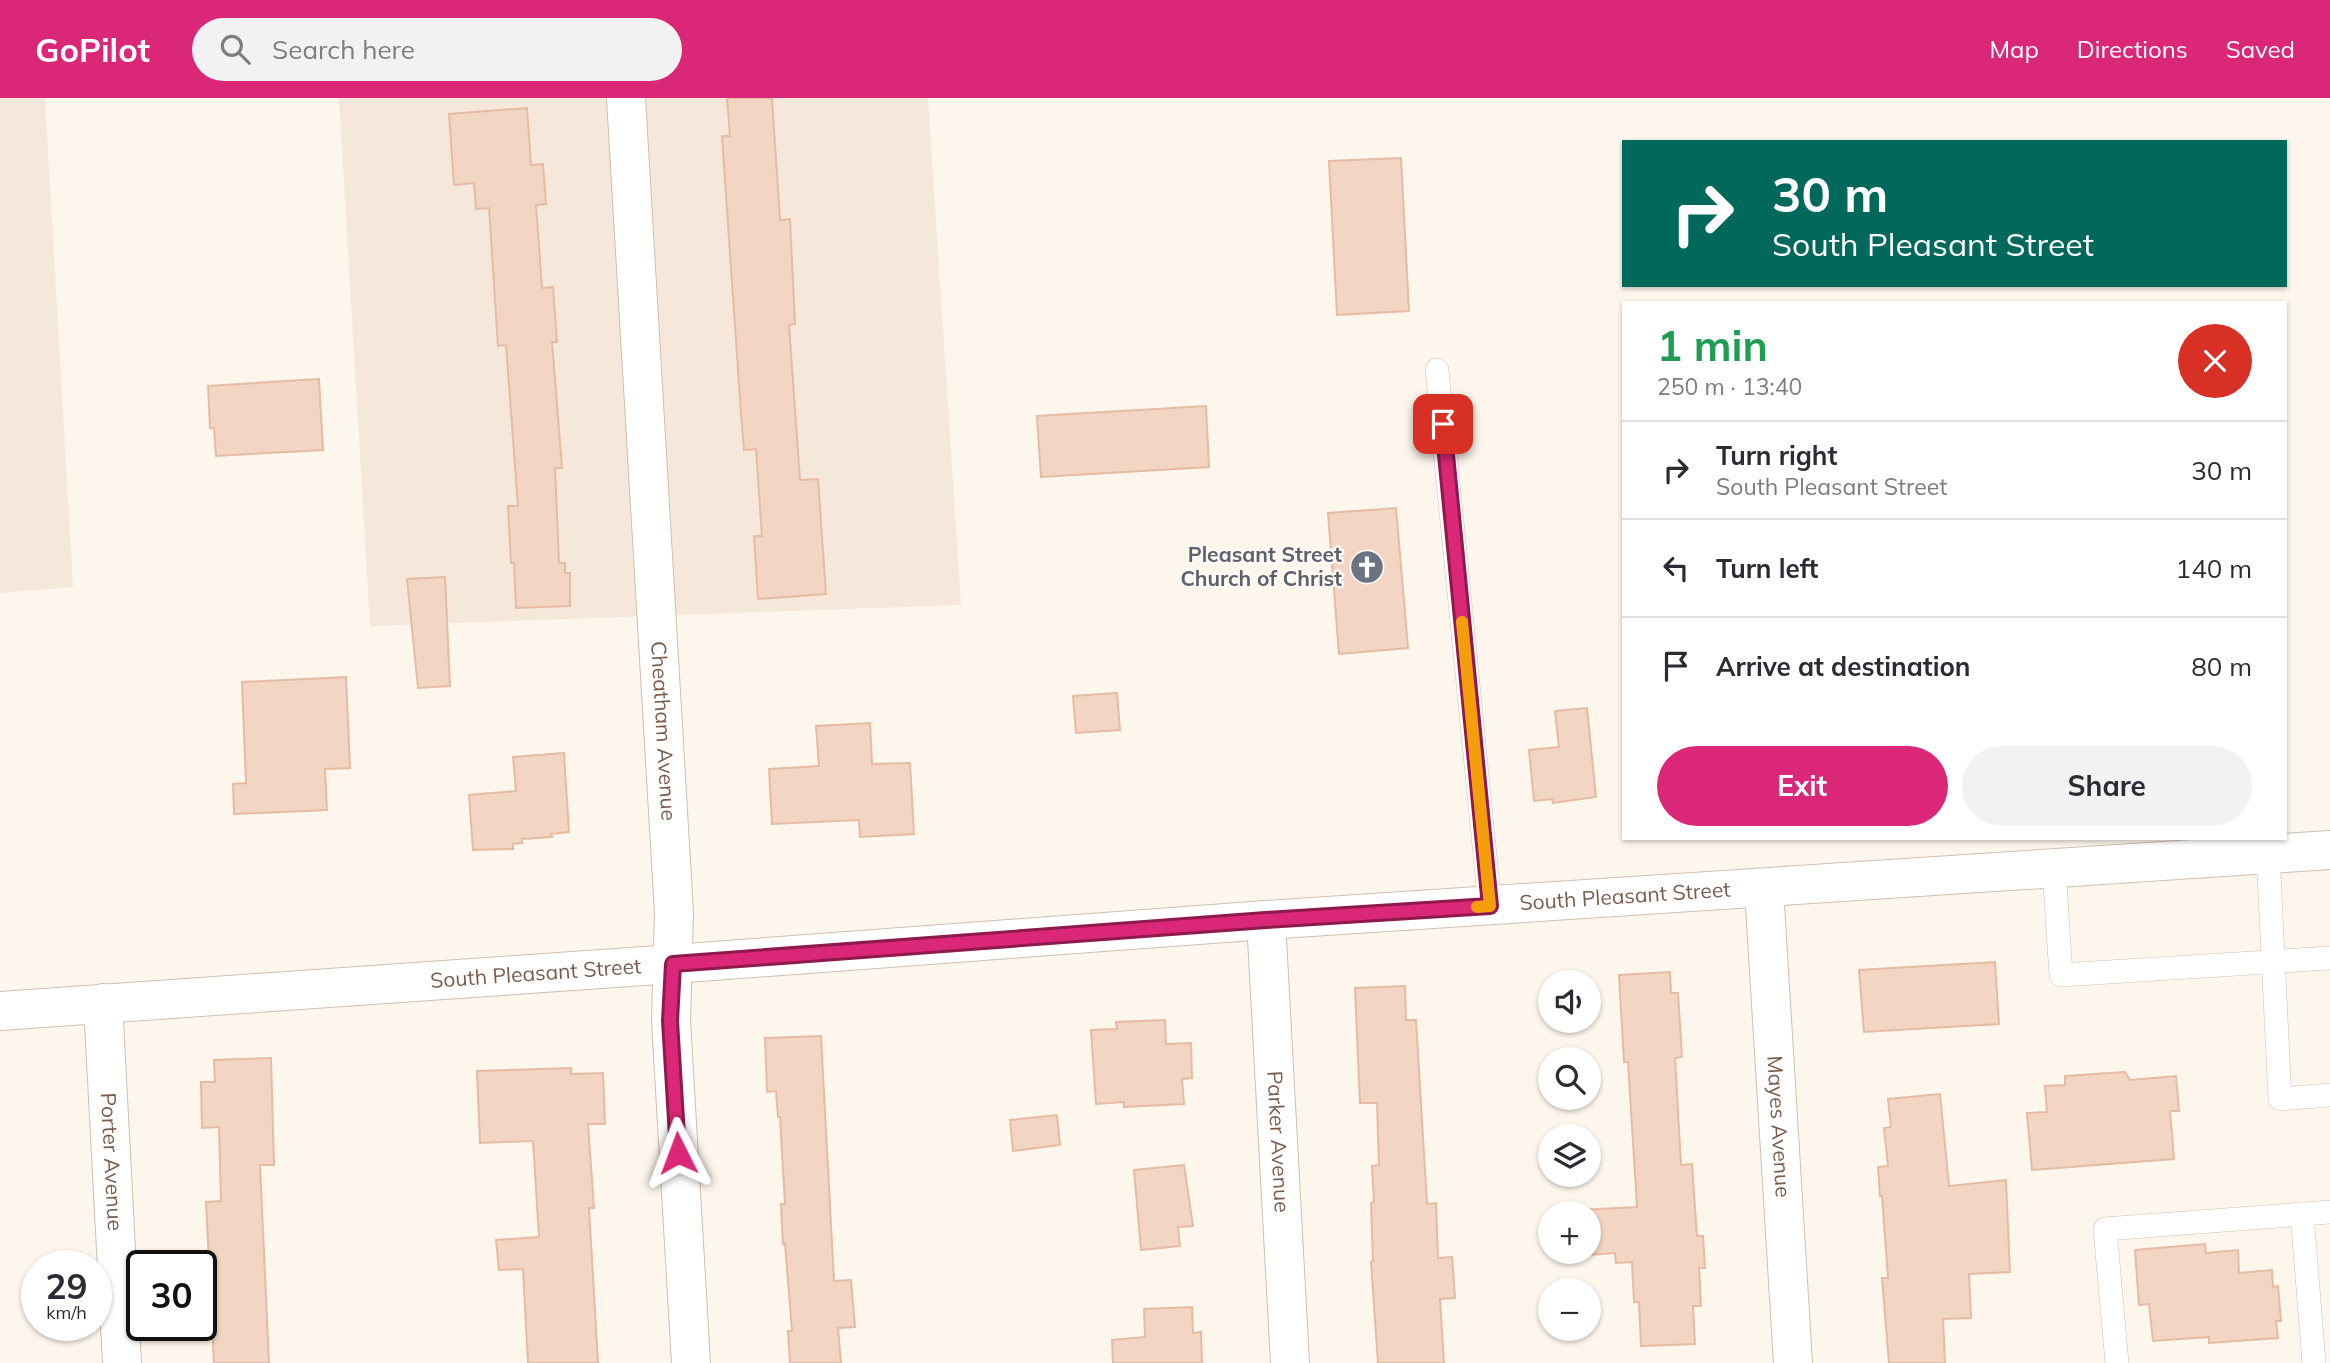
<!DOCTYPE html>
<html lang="en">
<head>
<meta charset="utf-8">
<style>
	:root { --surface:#fff; --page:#f2f2f3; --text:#2b2b33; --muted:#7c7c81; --line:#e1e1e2; --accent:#db2777 }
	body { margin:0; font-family:Mulish,sans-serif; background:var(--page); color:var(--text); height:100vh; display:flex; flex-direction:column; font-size:26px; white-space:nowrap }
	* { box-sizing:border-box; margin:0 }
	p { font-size:23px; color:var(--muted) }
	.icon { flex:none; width:38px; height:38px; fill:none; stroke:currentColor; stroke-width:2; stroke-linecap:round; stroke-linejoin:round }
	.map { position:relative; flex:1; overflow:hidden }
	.details { position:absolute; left:1622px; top:203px; width:665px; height:539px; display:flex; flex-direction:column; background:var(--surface); border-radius:0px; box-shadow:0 2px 5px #0004 }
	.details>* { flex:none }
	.banner { position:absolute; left:1622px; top:42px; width:665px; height:147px; border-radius:0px; box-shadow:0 2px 5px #0004; background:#00695c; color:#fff; overflow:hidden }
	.controls { position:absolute; left:1538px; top:872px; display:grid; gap:14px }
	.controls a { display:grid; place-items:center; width:63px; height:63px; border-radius:50%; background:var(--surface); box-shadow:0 2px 5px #0004; font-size:35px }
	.speed { position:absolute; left:21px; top:1152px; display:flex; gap:14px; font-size:35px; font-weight:700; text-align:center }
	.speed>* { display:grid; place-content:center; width:91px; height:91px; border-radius:50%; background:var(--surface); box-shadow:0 2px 5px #0004; line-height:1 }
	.speed small { font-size:18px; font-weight:400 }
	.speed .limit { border:4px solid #111; border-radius:10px; background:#fff; color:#111 }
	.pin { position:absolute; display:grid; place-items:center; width:60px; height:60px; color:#fff; margin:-30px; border-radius:14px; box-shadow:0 4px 10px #0006 }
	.me { position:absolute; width:77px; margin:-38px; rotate:357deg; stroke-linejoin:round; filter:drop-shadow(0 0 5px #0008) }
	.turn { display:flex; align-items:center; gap:24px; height:147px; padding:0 35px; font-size:32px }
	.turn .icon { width:91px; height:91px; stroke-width:2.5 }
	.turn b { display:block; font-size:49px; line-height:60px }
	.round { display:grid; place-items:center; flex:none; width:74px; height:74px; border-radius:37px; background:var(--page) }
	.overview { display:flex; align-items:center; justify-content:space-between; height:119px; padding:0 35px }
	h1 { font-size:42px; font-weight:700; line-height:52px; color:#1e9e55 }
	.cta { display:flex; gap:14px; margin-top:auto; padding:14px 35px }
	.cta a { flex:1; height:80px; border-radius:42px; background:var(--accent); color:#fff; font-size:28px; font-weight:700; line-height:80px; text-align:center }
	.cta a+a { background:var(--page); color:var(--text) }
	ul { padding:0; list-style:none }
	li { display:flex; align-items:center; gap:21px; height:98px; padding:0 35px; border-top:2px solid var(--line) }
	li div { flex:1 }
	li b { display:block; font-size:26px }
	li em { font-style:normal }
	header { display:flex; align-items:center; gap:42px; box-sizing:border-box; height:98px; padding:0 35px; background:var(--accent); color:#fff }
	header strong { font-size:33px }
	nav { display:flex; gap:38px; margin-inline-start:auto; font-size:24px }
	.search { width:490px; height:63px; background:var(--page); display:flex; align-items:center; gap:18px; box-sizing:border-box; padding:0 24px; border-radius:38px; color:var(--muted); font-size:26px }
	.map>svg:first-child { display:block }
	.residential { fill:#f5e8da }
	.building { fill:#f3d5c3; stroke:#e6bba3; stroke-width:2 }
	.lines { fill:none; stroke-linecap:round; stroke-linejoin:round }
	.lane-casing { stroke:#d1beb0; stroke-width:24 }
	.street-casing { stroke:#d1beb0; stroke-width:40 }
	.lane { stroke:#fff; stroke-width:23 }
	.street { stroke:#fff; stroke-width:38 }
	.route-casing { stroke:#8e194d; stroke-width:18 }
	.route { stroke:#db2777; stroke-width:12 }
	.slow { stroke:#f59e0b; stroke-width:12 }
	.labels { text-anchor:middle; stroke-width:5; stroke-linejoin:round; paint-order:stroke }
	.worship-label { font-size:21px; font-weight:bold; fill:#5b616d; stroke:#fffaf3; text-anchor:end }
	.street-label { font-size:21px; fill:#7a5c4d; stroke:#fffaf3 }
</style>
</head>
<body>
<header>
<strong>GoPilot</strong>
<div class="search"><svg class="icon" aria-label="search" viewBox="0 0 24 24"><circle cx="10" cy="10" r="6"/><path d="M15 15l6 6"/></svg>Search here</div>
<nav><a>Map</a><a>Directions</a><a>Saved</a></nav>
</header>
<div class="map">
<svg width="2330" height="1265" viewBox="0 0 2330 1265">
	<rect width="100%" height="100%" fill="#fdf6ec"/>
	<!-- residential -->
	<g class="residential">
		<polygon points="0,0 45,0 73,489 0,495"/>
		<polygon points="339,0 928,0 961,507 370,528"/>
	</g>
	<!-- building -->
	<g class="building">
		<polygon points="727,0 772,0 780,122 790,121 795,226 789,227 800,382 818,381 826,496 758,501 754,438 762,438 756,351 744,352 741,316 722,38 730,38"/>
		<polygon points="527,10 531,67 543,66 546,106 536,107 542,190 553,189 557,244 552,244 562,370 555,370 559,465 565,465 565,475 570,475 570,508 516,510 514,465 511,465 508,408 518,408 506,247 498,248 489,110 476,111 474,85 454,87 449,16"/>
		<polygon points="1401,60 1409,213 1337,217 1329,63"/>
		<polygon points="319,281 323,352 216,358 214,330 210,330 208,288"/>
		<polygon points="1206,308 1209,369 1041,379 1037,318"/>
		<polygon points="1396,410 1408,550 1339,556 1328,415"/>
		<polygon points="445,479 450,588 418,590 407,481"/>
		<polygon points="346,579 350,670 325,671 327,712 234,716 233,686 246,685 242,584"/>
		<polygon points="1117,595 1120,632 1076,635 1073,598"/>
		<polygon points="1587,610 1596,699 1553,705 1552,701 1534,703 1529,652 1559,649 1555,613"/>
		<polygon points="870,625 872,666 910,665 914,736 860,739 859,722 772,726 769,671 819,668 816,628"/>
		<polygon points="564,655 569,734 551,736 552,739 522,741 522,745 513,746 513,751 473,752 469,697 516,693 513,659"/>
		<polygon points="1995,864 1999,926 1864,934 1859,872"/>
		<polygon points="1670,874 1671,895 1678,895 1682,959 1675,960 1681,1067 1692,1066 1697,1138 1703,1138 1705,1170 1699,1170 1701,1208 1693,1208 1695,1246 1641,1248 1639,1204 1634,1204 1632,1164 1616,1165 1615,1155 1563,1159 1563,1153 1589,1153 1589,1115 1559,1115 1559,1113 1637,1109 1628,964 1624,964 1619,877"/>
		<polygon points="1405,888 1406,922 1416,922 1427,1106 1436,1105 1438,1160 1452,1159 1455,1200 1440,1201 1444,1265 1378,1265 1371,1164 1373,1163 1371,1105 1374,1104 1372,1068 1379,1067 1377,1005 1360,1005 1355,890"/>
		<polygon points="1165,922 1166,946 1191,945 1192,980 1182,981 1184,1006 1124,1009 1124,1004 1096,1006 1091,932 1117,931 1116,924"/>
		<polygon points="821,938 834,1183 851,1182 855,1229 838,1230 841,1265 790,1265 788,1233 792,1233 785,1145 783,1146 781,1106 785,1106 780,1019 778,1019 776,993 767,994 765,940"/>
		<polygon points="271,960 274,1067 260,1067 269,1265 214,1265 206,1104 221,1103 219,1029 202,1030 201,984 215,984 214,962"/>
		<polygon points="571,970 571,976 603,975 605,1026 588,1026 594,1110 589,1110 598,1265 528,1265 523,1171 499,1172 496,1142 539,1139 533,1043 480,1045 477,973"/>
		<polygon points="2125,974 2130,982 2176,978 2179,1013 2170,1013 2174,1061 2032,1072 2027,1015 2047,1014 2045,988 2065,987 2065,978"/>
		<polygon points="1940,996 1949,1088 2006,1082 2010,1174 1969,1176 1971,1220 1943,1221 1945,1265 1889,1265 1882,1180 1888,1180 1882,1098 1880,1098 1878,1069 1888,1068 1884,1030 1891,1029 1888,1001"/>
		<polygon points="1057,1017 1060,1047 1013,1053 1010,1022"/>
		<polygon points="1184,1067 1193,1128 1178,1129 1180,1148 1141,1152 1134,1072"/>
		<polygon points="2205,1146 2206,1155 2238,1152 2239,1175 2272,1172 2273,1189 2278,1188 2281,1223 2276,1223 2278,1240 2209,1245 2209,1239 2153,1243 2149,1206 2139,1207 2135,1152"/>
		<polygon points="1192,1209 1193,1235 1201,1234 1202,1265 1113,1265 1112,1242 1145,1239 1144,1211"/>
	</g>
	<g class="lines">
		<!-- lane casing -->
		<g class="lane-casing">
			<g id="lane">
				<polyline points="1437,272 1490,808"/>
				<polyline points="2268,756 2280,1001 2330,997"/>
				<polyline points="2054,771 2061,877 2330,860"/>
				<polyline points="2302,1116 2314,1265"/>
				<polyline points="2117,1265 2105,1131 2330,1114"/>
			</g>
		</g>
		<!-- street casing -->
		<g class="street-casing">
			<g id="street">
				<path id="s1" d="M 626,0 L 674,815 L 671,923 L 691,1265"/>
				<path id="s2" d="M 1764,791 L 1793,1265"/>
				<path id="s3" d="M 1266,822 L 1290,1265"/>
				<path id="s4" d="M 103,905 L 122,1265"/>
				<path id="s5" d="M 0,913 L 673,866 L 1266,822 L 2330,752"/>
			</g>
		</g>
		<!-- lane -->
		<use href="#lane" class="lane"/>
		<!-- street -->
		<use href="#street" class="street"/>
	</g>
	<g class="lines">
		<!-- route casing -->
		<g class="route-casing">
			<polyline id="route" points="678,1055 670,923 673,866 1266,822 1490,808 1443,326"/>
		</g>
		<!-- route -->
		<use href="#route" class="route"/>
		<!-- slow -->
		<polyline class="slow" points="1462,524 1490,808 1477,809"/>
	</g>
	<!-- icons -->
	<defs>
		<g id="church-disc" transform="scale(1.75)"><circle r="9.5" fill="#6b7280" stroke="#fffaf3"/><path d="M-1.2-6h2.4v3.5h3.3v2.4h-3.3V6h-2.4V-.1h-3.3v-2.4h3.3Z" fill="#fff"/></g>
	</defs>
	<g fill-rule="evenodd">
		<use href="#church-disc" x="1367" y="469"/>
	</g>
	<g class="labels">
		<!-- worship labels -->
		<g class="worship-label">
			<text x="1342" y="464">Pleasant Street<tspan x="1342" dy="24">Church of Christ</tspan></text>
		</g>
		<!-- street labels -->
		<g class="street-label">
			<text dy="7" stroke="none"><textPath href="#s1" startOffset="634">Cheatham Avenue</textPath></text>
			<text dy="7" stroke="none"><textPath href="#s5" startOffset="1629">South Pleasant Street</textPath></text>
			<text dy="7" stroke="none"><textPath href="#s5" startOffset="537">South Pleasant Street</textPath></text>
			<text dy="7" stroke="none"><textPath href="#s2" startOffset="238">Mayes Avenue</textPath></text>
			<text dy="7" stroke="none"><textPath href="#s3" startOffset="222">Parker Avenue</textPath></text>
			<text dy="7" stroke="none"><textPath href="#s4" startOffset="159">Porter Avenue</textPath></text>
		</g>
	</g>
</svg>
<div class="controls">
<a><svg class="icon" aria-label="sound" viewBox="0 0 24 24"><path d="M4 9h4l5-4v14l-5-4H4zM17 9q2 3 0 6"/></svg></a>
<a><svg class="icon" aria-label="search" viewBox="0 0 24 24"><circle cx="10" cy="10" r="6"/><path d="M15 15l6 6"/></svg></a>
<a><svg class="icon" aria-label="layers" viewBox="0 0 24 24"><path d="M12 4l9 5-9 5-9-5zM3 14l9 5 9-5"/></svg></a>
<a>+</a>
<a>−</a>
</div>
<div class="speed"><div>29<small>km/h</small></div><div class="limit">30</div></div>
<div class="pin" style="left:1443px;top:326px;background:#d93025"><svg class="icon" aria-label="arrive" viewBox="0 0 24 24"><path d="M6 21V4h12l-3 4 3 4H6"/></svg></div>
<svg class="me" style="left:678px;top:1055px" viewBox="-20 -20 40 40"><path d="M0-17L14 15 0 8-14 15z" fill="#db2777" stroke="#fff" stroke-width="4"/></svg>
<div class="banner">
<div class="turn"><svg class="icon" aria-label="right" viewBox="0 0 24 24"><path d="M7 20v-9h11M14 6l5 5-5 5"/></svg><div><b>30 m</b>South Pleasant Street</div></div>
</div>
<section class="details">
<div class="overview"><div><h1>1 min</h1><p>250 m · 13:40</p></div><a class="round" style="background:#d93025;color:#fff"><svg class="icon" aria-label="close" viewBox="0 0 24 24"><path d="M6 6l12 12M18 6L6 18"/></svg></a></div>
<ul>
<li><svg class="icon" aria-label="right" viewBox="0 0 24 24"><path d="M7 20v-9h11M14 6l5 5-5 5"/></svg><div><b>Turn right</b><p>South Pleasant Street</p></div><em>30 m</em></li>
<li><svg class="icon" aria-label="left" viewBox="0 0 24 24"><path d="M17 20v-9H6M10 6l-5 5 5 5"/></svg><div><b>Turn left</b></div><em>140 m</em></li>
<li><svg class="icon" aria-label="arrive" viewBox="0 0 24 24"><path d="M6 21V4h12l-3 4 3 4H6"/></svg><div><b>Arrive at destination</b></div><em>80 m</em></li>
</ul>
<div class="cta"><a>Exit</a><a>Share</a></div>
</section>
</div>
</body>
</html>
